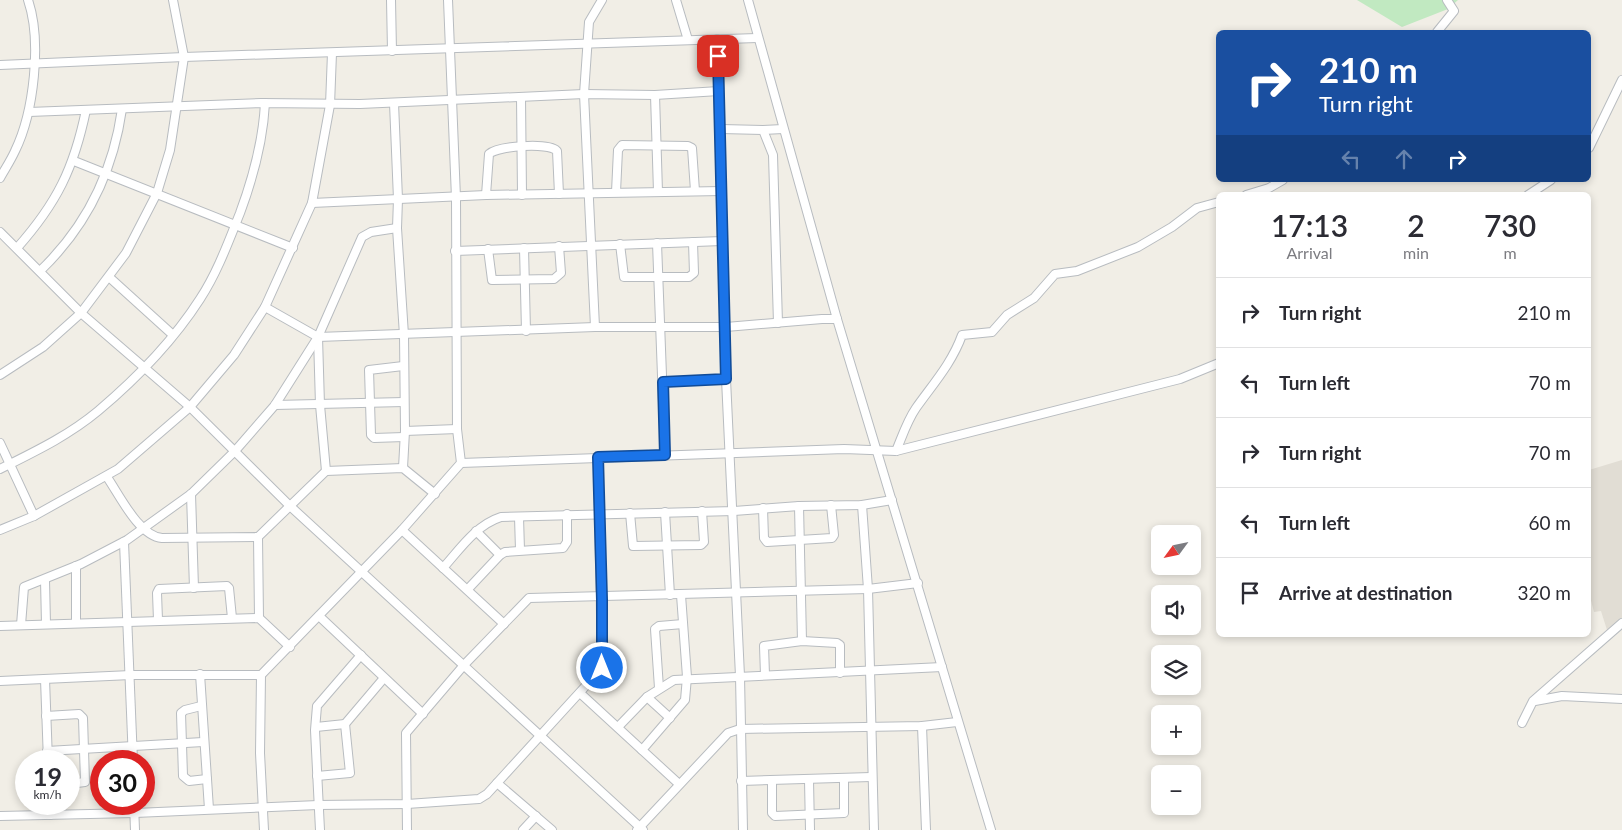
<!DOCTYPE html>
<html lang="en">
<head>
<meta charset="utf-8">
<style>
	:root { --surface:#fff; --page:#f2f2f3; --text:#2b2b33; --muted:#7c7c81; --line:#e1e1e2 }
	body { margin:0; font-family:Lato,sans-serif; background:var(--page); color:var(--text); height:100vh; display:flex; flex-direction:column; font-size:19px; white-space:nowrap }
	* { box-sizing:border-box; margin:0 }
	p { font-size:16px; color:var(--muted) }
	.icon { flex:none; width:28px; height:28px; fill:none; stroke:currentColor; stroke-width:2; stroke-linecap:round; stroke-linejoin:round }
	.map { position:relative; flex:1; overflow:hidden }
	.panel { position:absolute; left:1216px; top:192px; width:375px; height:445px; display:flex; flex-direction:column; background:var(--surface); border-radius:8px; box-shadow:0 2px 8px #0003 }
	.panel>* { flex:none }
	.top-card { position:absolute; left:1216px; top:30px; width:375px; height:152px; border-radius:8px; box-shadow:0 2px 8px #0003; background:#1a4fa0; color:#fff; overflow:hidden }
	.needle { width:32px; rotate:237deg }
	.fabs { position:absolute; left:1151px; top:525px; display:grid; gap:10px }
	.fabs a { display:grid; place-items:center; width:50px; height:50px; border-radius:8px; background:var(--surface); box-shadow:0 2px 8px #0003; font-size:25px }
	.speed { position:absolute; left:15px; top:750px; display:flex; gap:10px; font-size:25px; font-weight:700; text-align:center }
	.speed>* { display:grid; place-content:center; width:65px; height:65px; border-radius:50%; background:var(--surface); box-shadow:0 2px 8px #0003; line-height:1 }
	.speed small { font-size:12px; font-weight:400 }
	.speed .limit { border:8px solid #d22; background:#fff; color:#111 }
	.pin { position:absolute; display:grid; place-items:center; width:42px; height:42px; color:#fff; margin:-21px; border-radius:10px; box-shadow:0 2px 8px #0006 }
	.me { position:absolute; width:55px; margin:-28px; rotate:0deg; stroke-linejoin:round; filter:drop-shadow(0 0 4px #0008) }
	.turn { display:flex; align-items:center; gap:18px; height:105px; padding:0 20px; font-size:22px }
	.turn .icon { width:65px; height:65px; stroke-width:2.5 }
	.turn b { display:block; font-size:35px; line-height:42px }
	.lanes { display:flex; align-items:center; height:48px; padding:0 20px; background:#0003; justify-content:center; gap:25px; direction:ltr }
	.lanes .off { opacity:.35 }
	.eta { display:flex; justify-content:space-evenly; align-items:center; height:85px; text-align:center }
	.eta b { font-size:30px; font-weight:600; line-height:35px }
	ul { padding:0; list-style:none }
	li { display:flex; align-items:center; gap:15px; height:70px; padding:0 20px; border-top:1px solid var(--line) }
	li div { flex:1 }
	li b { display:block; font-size:19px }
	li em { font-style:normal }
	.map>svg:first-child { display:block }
	.education { fill:#e1ddd4 }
	.green { fill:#c1e9c1 }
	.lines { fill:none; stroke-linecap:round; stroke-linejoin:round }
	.street-casing { stroke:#b8bcc0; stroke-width:10 }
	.street { stroke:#fff; stroke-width:8 }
	.route-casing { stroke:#114b97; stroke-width:12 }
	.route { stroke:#1a73e8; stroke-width:9 }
</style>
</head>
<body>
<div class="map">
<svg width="1622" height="830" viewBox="0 0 1622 830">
	<rect width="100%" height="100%" fill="#f1eee6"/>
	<!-- education -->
	<polygon class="education" points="1622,460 1622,626 1607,630 1601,611 1594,612 1589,593 1589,470"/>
	<!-- green -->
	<polygon class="green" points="1357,0 1458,0 1448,9 1402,27"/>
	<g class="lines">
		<!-- street casing -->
		<g class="street-casing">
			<g id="street">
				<polyline points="391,0 392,51"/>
				<polyline points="676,0 688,40"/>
				<polyline points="748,0 837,319 991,830"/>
				<polyline points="1437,32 1454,11 1447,0"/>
				<polyline points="717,39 726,379 740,676 743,830"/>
				<polyline points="0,65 184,57 757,38"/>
				<polyline points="655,95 658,192"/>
				<polyline points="521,97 522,195"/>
				<polyline points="394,103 398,199 397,228 404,335 405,431 403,468"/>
				<polyline points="29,112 261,103 360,104 584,94 655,95 719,91"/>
				<polyline points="721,129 763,130 773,155 778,323"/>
				<polyline points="763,130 783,129"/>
				<polyline points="1589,148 1622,80"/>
				<polyline points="74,161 293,248"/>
				<path d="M 0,178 C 5,169 11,160 15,151 C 34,112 42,41 28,0"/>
				<polyline points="616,192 618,150 622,145 688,146 692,148 695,191"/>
				<path d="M 486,195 L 489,154 C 498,146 548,142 557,151 L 559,194"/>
				<polyline points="1246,195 1269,188 1283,180"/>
				<polyline points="1528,195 1551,180"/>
				<polyline points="312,203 486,195 722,191"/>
				<polyline points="0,232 81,313 190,407 290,506 643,830"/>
				<polyline points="657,243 665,455"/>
				<polyline points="620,244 624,277 689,277 694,273 693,242"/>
				<path d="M 17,248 C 57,203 74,168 86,110"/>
				<polyline points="524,248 526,331"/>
				<polyline points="488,249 492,280 554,279 561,273 559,246"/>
				<polyline points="455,251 722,241"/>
				<path d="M 40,271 C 86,227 113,172 122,109"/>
				<polyline points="109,277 173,335"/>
				<polyline points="265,307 318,337 595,327 726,327 822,319 837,319"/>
				<polyline points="595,327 584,94 589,22 602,0"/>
				<polyline points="318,337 320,405 326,471"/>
				<polyline points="403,366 369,370 371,435 374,438 404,437"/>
				<polyline points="0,375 43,347 81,313 126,253 157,193 170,150 184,57 173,0"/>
				<polyline points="663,382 726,379"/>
				<polyline points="275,405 404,402"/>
				<polyline points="405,431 457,429"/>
				<polyline points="0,443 34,516"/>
				<path d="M 896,451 C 902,437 907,421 916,408 C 933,384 952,363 962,335 L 992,332 L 1007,315 L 1034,298 L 1055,274 L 1077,271 L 1138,247 L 1172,227 L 1197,208 L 1219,202"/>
				<polyline points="461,463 844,449 896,451 1180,379 1219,363"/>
				<path d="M 0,469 C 34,452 68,436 98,411 C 136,379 173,341 200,299 C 217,273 228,243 240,213 C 253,178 263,142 265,103"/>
				<path d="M 107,477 C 120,496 139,536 162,538 L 258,537 L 326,471 L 403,468 L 435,494"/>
				<polyline points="191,494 194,588"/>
				<polyline points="862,505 868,589 874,830"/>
				<polyline points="799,506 802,641"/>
				<polyline points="763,508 764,538 767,542 832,538 834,535 831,505"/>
				<polyline points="665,512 670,595"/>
				<polyline points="630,513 633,546 701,545 704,542 702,511"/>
				<polyline points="519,517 520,550"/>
				<polyline points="0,530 34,516 118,469 190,407 234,355 265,307 312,203 330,105 332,53"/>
				<polyline points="402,530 504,624"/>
				<polyline points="476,531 500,555"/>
				<polyline points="258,537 259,618"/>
				<polyline points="124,542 133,761"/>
				<path d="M 443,568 C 460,549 476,525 501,517 L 734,511 L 799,506 L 862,505 L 892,500"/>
				<polyline points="45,580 46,624"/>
				<polyline points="468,589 500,555 505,552 563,548 567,542 567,514"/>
				<polyline points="319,616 423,714"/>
				<polyline points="158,620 157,593 159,589 227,586 229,588 232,618"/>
				<polyline points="76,623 76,566"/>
				<polyline points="21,625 24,587 81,564 127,540 191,494 235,451 275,405 318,337 362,237 371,232 397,228"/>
				<polyline points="0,626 259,618 290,647"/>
				<polyline points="200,674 209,809"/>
				<polyline points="261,675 260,753 264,830"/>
				<polyline points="765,675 764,646 802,641 837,643 840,645 840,673"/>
				<polyline points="45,679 48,761"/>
				<polyline points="0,681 131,675 261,675 402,530 461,463 457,429 456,198 448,0"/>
				<polyline points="659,688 655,629 659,626 683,624"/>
				<polyline points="580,693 679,784"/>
				<polyline points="647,697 670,718"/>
				<polyline points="1535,701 1562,696 1622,699"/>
				<polyline points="201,706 185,710 181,713 183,776 189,781 207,779"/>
				<polyline points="46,716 79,714 83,718 85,782 69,784"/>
				<polyline points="1522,723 1533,701 1622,623"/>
				<polyline points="922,726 926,830"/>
				<polyline points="316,727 345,724 384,678"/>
				<polyline points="618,727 647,697 674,680 942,667"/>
				<polyline points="642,750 685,700 687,677 681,595"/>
				<polyline points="47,751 203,742"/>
				<polyline points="317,776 350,773 345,724"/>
				<polyline points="772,780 772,813 775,816 844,813 844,779"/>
				<polyline points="809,780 810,830"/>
				<polyline points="741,781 871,777"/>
				<polyline points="497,783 552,830"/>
				<polyline points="49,804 50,815"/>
				<polyline points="134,804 135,830"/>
				<polyline points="0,816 135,813 318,805 407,804 479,799 487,794 602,668 598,457"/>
				<polyline points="320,830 315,730 317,706 361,655"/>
				<polyline points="407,830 406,733 464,665 529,598 868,589 918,583"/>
				<polyline points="523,830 536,816"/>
				<polyline points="637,830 728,733 740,729 922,726 957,722"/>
			</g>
		</g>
		<!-- street -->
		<use href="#street" class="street"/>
	</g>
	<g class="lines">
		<!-- route casing -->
		<g class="route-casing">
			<polyline id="route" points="602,668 602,600 598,457 665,455 663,382 726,379 718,56"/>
		</g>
		<!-- route -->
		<use href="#route" class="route"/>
	</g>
</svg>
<div class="fabs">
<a><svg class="needle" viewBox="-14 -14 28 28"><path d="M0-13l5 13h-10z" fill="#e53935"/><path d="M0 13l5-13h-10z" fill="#7c7c81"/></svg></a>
<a><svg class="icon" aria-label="sound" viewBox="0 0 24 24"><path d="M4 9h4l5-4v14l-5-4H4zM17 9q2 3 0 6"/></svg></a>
<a><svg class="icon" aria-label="layers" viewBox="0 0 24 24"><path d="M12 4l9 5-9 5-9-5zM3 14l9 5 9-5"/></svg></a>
<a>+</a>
<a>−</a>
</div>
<div class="speed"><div>19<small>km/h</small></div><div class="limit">30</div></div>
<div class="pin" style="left:718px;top:56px;background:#d93025"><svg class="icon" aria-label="arrive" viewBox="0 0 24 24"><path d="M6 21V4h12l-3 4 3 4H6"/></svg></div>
<svg class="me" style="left:602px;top:668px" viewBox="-20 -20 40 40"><circle r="17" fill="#1a73e8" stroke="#fff" stroke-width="3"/><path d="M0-11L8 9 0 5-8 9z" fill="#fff"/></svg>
<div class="top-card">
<div class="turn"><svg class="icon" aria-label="right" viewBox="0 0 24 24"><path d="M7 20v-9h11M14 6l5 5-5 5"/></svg><div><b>210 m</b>Turn right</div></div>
<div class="lanes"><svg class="icon off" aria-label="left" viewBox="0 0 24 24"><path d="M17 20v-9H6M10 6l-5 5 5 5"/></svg><svg class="icon off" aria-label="ahead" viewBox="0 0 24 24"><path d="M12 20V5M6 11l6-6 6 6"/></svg><svg class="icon" aria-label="right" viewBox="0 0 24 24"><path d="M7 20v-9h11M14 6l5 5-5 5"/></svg></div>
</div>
<section class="panel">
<div class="eta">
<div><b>17:13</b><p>Arrival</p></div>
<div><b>2</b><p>min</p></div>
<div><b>730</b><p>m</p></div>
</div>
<ul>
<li><svg class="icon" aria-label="right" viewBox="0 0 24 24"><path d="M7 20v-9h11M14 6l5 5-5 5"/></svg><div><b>Turn right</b></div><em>210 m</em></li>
<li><svg class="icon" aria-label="left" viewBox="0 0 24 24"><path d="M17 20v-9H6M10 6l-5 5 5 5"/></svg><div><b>Turn left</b></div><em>70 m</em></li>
<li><svg class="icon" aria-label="right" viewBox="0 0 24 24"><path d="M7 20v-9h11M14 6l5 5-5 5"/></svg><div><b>Turn right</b></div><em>70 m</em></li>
<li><svg class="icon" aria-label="left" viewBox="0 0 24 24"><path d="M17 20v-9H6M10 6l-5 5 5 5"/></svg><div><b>Turn left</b></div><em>60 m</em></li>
<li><svg class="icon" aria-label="arrive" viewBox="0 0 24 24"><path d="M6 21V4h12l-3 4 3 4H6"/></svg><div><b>Arrive at destination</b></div><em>320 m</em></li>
</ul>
</section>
</div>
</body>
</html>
